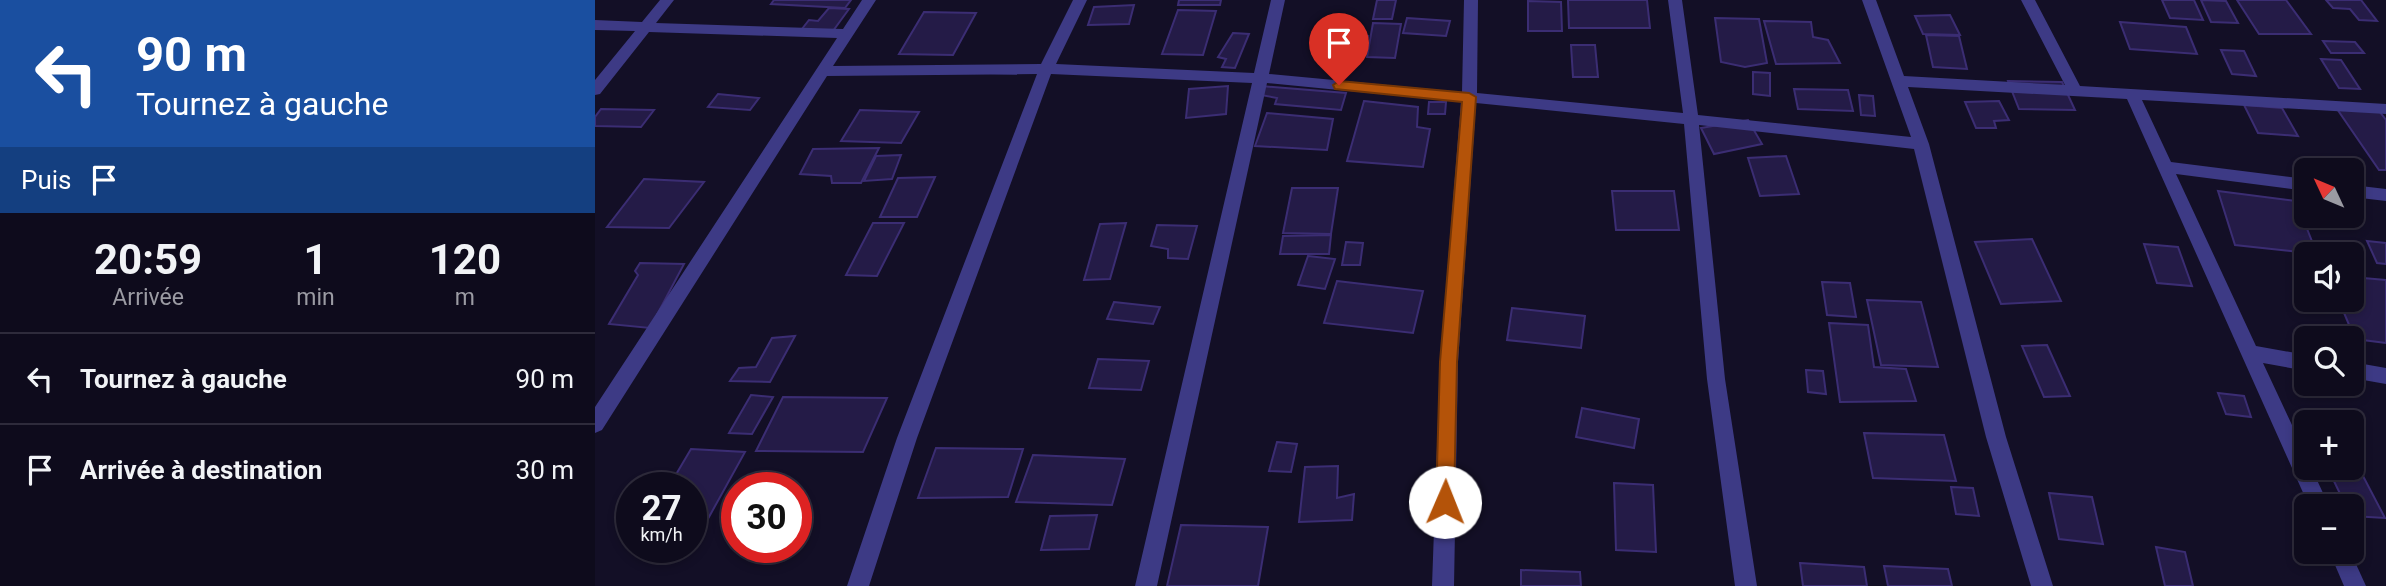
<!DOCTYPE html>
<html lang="fr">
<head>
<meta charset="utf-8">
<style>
	:root { --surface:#0e0b1c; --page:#171425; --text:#f1f3f6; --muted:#9b9ba3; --line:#2e2b3b }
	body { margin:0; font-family:Roboto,sans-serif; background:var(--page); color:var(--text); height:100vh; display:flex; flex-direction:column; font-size:26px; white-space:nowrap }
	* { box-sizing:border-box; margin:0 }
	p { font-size:23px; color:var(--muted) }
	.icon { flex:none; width:38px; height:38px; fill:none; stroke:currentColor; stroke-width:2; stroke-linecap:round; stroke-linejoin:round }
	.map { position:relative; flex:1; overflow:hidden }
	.sheet { display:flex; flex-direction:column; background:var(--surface); width:595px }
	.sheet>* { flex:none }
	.hud { background:#1a4fa0; color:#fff; overflow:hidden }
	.needle { width:46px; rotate:314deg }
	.tools { position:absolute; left:1699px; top:158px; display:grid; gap:14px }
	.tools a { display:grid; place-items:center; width:70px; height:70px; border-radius:10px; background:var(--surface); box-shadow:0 4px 10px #0003,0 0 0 2px var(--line); font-size:35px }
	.speed { position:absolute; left:21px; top:472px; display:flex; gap:14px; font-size:35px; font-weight:700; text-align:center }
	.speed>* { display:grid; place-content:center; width:91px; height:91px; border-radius:50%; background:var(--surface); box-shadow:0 4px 10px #0003,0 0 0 2px var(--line); line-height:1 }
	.speed small { font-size:18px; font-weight:400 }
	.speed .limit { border:10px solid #d22; background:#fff; color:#111 }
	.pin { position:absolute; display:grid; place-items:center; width:60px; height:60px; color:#fff; margin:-72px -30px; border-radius:50% 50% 50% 0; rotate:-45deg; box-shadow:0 0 7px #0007 }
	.pin .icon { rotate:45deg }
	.me { position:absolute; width:77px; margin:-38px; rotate:1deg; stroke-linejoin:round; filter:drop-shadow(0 0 5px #0008) }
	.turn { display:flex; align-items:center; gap:24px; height:147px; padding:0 21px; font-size:32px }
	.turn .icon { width:91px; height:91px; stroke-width:2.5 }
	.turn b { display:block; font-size:49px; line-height:60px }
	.then { display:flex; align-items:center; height:66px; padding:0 21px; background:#0003; gap:14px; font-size:26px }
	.eta { display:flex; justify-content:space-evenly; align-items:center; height:119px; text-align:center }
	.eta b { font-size:42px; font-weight:700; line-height:49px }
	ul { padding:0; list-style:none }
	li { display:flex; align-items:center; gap:21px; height:91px; padding:0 21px; border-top:2px solid var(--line) }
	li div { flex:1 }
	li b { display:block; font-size:26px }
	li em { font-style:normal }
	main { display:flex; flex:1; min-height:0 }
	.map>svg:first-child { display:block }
	.building { fill:#241b47; stroke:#3b2d73; stroke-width:2 }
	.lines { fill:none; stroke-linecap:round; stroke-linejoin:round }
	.minor { fill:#3d3a85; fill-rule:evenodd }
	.route { fill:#b45309; stroke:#753606; stroke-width:2 }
</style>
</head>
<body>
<main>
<section class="sheet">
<div class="hud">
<div class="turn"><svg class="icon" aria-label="left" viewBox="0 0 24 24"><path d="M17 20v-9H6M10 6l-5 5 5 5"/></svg><div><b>90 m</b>Tournez à gauche</div></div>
<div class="then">Puis<svg class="icon" aria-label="arrive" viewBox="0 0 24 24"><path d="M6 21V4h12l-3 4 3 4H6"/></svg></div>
</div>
<div class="eta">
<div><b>20:59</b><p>Arrivée</p></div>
<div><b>1</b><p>min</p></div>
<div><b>120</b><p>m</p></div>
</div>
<ul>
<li><svg class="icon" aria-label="left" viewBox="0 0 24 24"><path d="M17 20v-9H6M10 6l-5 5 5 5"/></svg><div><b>Tournez à gauche</b></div><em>90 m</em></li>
<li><svg class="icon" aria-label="arrive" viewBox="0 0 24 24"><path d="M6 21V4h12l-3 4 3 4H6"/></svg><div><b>Arrivée à destination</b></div><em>30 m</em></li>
</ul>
</section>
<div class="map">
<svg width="1791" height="586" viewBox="0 0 1791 586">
	<rect width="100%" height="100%" fill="#130f26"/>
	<!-- building -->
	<g class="building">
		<polygon points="179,0 256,0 250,8 176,4"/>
		<polygon points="584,0 626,0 625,5 583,5"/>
		<polygon points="782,0 801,0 797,19 778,19"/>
		<polygon points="973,0 1052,0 1055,28 974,28"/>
		<polygon points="1567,0 1599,0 1608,20 1575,18"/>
		<polygon points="1606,0 1631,1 1643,23 1616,22"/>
		<polygon points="1642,0 1691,0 1716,34 1664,34"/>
		<polygon points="1731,0 1766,0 1782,21 1764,20 1755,9 1738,8"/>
		<polygon points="933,1 966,2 967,31 933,31"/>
		<polygon points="539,5 534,24 493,25 499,7"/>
		<polygon points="234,8 254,9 235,35 203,34 214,20 223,21"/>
		<polygon points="583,10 621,11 608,55 567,54"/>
		<polygon points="329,12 381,13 358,55 304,54"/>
		<polygon points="1355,15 1365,35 1328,34 1320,16"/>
		<polygon points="812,18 855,21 851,36 808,33"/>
		<polygon points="1120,18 1164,19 1172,63 1150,67 1126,62"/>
		<polygon points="1169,21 1216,22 1218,37 1233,40 1245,63 1181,64"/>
		<polygon points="1525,22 1591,27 1602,54 1535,49"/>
		<polygon points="778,23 806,24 800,58 772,57"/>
		<polygon points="638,33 654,34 640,68 627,67 631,59 623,57"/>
		<polygon points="751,34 773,36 768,52 745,50"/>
		<polygon points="1331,35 1364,36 1372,69 1338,67"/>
		<polygon points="1728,41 1760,42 1769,53 1736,53"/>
		<polygon points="976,45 1000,45 1003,77 978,77"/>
		<polygon points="1626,50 1649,51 1661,76 1637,74"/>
		<polygon points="1726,59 1746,60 1765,89 1744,88"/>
		<polygon points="1158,72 1175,73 1175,96 1158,94"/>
		<polygon points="1413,81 1467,82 1480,110 1424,109"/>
		<polygon points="633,86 631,114 591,118 594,89"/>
		<polygon points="666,86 751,93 746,110 680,104 682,98 666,95"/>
		<polygon points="1199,89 1253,90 1258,111 1203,109"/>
		<polygon points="123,94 164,98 155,110 113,107"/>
		<polygon points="1264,95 1278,96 1280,116 1266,115"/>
		<polygon points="769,101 823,107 822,127 835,129 828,167 752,161"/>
		<polygon points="1404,101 1414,120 1399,121 1401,128 1381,128 1370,102"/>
		<polygon points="834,102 851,102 850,114 833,114"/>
		<polygon points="1649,105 1687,108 1703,136 1663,133"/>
		<polygon points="1740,106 1781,107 1791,120 1791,170 1784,170"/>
		<polygon points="6,109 59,110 46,127 0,126 0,117"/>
		<polygon points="265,110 324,112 306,143 246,141"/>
		<polygon points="672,113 738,119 732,150 660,146"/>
		<polygon points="1153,120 1167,144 1119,154 1106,128"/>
		<polygon points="284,148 266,183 237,183 236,176 205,174 218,149"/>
		<polygon points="306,155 297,179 269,181 281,156"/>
		<polygon points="1191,156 1204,194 1165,196 1153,158"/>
		<polygon points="340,177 322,217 285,217 303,178"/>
		<polygon points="49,179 109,182 74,228 12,227"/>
		<polygon points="697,188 743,188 736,234 688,233"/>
		<polygon points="1017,191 1079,191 1084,230 1021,230"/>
		<polygon points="1623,191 1701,201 1722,254 1640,245"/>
		<polygon points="278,223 309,223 282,276 251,275"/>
		<polygon points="531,223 515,279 489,280 505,224"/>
		<polygon points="562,225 602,226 593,259 573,258 573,249 556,246"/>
		<polygon points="736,235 734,254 685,254 688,236"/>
		<polygon points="1437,239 1466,301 1406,304 1380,242"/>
		<polygon points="1772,241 1791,243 1791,264 1782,263"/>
		<polygon points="751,242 768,243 765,265 747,265"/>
		<polygon points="1549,244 1583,247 1597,286 1562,283"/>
		<polygon points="713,256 740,259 730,289 703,285"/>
		<polygon points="45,263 89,264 55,328 14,324 43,275 40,271"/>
		<polygon points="1757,277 1791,280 1791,343 1760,339 1744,301 1757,299"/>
		<polygon points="742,281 828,291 818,333 729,323"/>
		<polygon points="1227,282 1255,283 1261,317 1232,315"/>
		<polygon points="1272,300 1326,302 1343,367 1286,365"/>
		<polygon points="519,302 565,307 558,324 512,319"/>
		<polygon points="917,308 990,316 986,348 912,340"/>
		<polygon points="1234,323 1273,325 1279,367 1311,369 1321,401 1245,402"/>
		<polygon points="200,336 175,382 135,381 144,368 161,367 177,338"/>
		<polygon points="1452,345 1475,396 1449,397 1427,346"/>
		<polygon points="503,359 554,361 546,390 494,388"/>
		<polygon points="1211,370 1228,371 1231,394 1213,392"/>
		<polygon points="1623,393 1649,396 1656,417 1631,414"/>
		<polygon points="156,395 178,397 157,434 134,433"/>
		<polygon points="188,397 292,398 268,452 161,451"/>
		<polygon points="987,408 1044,419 1039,448 981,437"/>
		<polygon points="1269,433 1349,435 1361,481 1278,478"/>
		<polygon points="682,442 702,444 696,472 674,471"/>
		<polygon points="341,448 428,449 413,497 323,498"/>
		<polygon points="96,449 150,452 99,544 96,543 96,488 73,488"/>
		<polygon points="438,455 530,459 517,505 421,502"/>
		<polygon points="743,466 742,498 759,494 757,520 704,522 710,467"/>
		<polygon points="1736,475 1768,476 1790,518 1757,516 1757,506 1751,506"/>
		<polygon points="1019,483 1058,485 1061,552 1021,550"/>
		<polygon points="1356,487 1378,488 1384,516 1361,514"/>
		<polygon points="1454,493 1497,497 1508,544 1464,539"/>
		<polygon points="502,515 494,549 446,550 455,516"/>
		<polygon points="586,525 673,527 663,586 572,586"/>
		<polygon points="1561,547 1590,552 1598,586 1570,586"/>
		<polygon points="1205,563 1269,567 1272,586 1208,586"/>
		<polygon points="1289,566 1353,569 1357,586 1293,586"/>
		<polygon points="926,570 985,572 986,586 926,586"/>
	</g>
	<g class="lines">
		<!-- minor -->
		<g class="minor">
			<polygon points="65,0 79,0 61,23 248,29 267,0 281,0 238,66 446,64 478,0 492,0 461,64 659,73 676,0 690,0 674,74 867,92 869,0 883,0 882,93 1088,113 1073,0 1087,0 1103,115 1316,137 1267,0 1281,0 1309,76 1470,85 1426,0 1440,0 1485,86 1791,104 1791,114 1547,100 1576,162 1712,179 1712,191 1581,174 1661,346 1712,355 1712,371 1668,363 1712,457 1712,467 1716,467 1734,506 1714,506 1532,99 1313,87 1334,144 1411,437 1458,586 1436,586 1391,437 1319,149 1104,125 1130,379 1162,586 1140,586 1112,379 1089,124 881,103 863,362 859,586 837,586 845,362 866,102 672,83 562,586 540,586 657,83 456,74 322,438 274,586 252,586 302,438 442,74 232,76 7,430 0,433 0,407 242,38 54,32 5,94 0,95 0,80 40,31 0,30 0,20 47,22"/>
			<polygon points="1757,185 1791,189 1791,201 1757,197"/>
			<polygon points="1757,362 1791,368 1791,384 1757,378"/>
			<polygon points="1734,551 1755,551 1771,586 1749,586"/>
		</g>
	</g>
	<!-- route -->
	<polygon class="route" points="744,81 874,93 881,97 862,362 859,502 857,508 850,511 844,508 841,502 845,362 867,102 740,89 738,85"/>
</svg>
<div class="tools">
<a><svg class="needle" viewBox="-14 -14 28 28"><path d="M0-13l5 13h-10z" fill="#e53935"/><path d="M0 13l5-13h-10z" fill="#9b9ba3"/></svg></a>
<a><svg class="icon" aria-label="sound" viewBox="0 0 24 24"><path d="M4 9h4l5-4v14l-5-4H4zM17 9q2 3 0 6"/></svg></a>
<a><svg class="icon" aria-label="search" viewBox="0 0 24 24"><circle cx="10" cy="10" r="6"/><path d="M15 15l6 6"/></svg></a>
<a>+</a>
<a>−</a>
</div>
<div class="speed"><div>27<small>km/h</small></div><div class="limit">30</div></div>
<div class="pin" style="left:744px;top:85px;background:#d93025"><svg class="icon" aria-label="arrive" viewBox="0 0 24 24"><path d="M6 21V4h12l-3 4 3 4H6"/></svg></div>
<svg class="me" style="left:850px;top:502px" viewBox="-20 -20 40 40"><circle r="19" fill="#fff"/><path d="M0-13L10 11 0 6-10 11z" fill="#b45309"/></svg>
</div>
</main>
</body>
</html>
